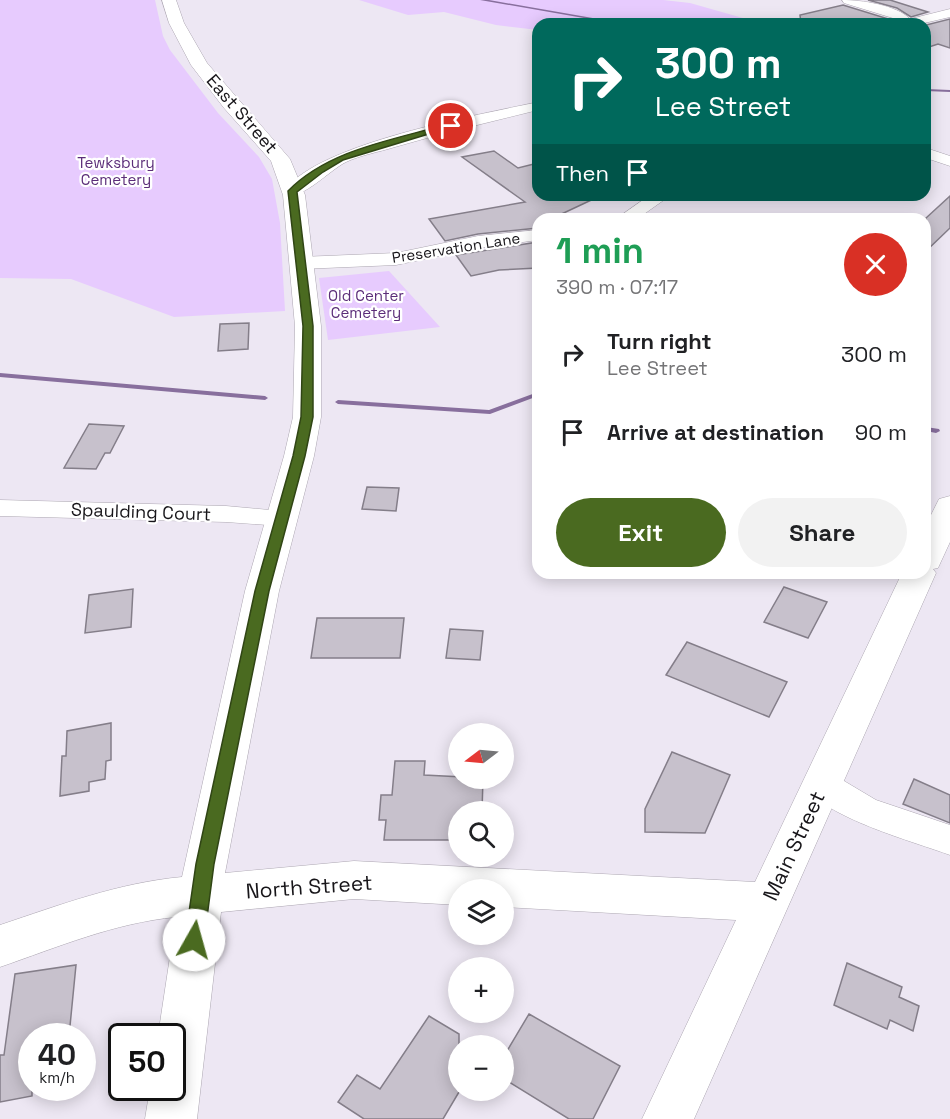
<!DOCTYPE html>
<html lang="en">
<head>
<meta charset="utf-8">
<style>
	:root { --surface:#fff; --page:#f2f2f2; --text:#202124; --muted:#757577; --accent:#4a6a20 }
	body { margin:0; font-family:"Space Grotesk",sans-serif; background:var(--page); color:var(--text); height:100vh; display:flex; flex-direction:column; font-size:22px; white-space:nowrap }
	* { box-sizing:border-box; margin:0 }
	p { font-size:20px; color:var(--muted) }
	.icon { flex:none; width:33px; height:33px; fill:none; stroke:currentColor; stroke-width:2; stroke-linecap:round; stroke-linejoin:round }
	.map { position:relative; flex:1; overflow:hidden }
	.drawer { position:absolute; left:532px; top:213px; width:399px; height:366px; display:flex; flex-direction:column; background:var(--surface); border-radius:18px; box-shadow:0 3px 15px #0003 }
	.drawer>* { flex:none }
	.top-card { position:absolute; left:532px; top:18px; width:399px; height:183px; border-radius:18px; box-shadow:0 3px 15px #0003; background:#00695c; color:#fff; overflow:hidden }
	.needle { width:39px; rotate:254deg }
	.tools { position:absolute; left:448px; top:723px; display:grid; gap:12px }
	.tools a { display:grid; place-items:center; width:66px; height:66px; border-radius:50%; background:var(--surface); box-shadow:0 3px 15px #0003; font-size:30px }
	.speed { position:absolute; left:18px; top:1023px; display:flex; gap:12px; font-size:30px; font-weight:700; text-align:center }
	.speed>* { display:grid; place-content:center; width:78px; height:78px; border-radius:50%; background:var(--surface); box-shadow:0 3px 15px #0003; line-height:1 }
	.speed small { font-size:15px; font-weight:400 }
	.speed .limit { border:3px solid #111; border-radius:9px; background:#fff; color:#111 }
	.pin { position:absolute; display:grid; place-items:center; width:51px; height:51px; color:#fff; margin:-26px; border:3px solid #fff; border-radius:50%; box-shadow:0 2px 6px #0007 }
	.me { position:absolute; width:66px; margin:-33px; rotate:7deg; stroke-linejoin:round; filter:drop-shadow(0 0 4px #0008) }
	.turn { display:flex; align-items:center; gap:21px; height:126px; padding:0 24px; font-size:27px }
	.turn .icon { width:78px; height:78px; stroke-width:2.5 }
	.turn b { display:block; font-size:42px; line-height:51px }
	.then { display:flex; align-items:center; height:57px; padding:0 24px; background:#0003; gap:12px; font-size:22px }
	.round { display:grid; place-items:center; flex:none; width:63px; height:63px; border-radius:32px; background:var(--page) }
	.headline { display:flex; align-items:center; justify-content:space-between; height:102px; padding:0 24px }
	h1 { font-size:36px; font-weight:800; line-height:45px; color:#1e9e55 }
	.cta { display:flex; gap:12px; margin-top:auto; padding:12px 24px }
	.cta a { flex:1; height:69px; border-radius:36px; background:var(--accent); color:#fff; font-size:24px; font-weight:800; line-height:69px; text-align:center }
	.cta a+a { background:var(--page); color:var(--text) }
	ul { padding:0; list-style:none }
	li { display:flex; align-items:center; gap:18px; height:78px; padding:0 24px }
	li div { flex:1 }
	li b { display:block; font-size:22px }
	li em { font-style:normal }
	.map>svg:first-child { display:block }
	.green { fill:#e7cbfe }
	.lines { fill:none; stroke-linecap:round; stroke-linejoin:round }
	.stream { fill:#886f9d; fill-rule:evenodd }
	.building { fill:#c7c1cc; stroke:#847e89; stroke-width:1.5 }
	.street-casing { stroke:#aca6b1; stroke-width:1 }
	.secondary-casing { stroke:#aca6b1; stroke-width:1 }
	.street { fill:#fff; fill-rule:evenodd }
	.secondary { fill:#fff; fill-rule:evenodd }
	.route { fill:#4a6a20; stroke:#304515; stroke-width:1.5 }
	.labels { text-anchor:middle; stroke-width:4.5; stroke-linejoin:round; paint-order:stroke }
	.far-park-label { font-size:15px; fill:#5b2d79; stroke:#fff }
	.far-street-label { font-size:15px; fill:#171519; stroke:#fff }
	.street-label { font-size:18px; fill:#171519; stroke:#fff }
	.near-street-label { font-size:21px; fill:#171519; stroke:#fff }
</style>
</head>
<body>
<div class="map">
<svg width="950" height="1119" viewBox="0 0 950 1119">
	<rect width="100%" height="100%" fill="#ede7f3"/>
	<!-- green -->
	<g class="green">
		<polygon points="0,0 155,0 163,36 170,50 218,113 259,157 272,179 280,223 285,311 174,317 71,279 0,278"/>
		<polygon points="359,0 663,0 690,3 764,24 538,24 538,30 496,25 444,12 408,15"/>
		<polygon points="389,271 440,327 328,340 319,278"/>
	</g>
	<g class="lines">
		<!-- stream -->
		<g class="stream">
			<polygon points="480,0 489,0 627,24 618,24"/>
			<polygon points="926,89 950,90 950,92 926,91"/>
			<polygon points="0,373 265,396 268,398 265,400 0,377"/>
			<polygon points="538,392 538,396 490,414 338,404 335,402 338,400 489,410"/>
			<polygon points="926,427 939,429 940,431 936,433 926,431"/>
		</g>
	</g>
	<!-- building -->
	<g class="building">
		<polygon points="868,0 890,0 928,12 911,17 897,8"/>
		<polygon points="843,5 895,21 896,24 801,24 800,15"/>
		<polygon points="950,19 950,48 938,44 926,48 926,25"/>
		<polygon points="494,151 518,168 538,163 538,195 602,195 551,219 538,219 538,228 478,234 445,241 429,219 525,202 462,157"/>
		<polygon points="950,196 950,228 926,251 926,218"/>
		<polygon points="538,242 538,268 499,270 471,276 456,255"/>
		<polygon points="249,323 248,349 218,351 220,324"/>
		<polygon points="89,424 124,426 110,453 105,453 96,469 64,468"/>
		<polygon points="367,487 399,488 396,511 362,509"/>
		<polygon points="784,587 827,602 808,638 764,622"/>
		<polygon points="133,589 131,627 85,633 89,595"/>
		<polygon points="317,618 404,618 400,658 311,658"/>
		<polygon points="450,629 483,631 480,660 446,658"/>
		<polygon points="687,642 787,682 769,717 666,675"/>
		<polygon points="111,723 111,760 106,761 105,779 89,782 89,791 60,796 62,756 66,756 67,731"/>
		<polygon points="672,752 730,775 705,833 645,832 645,809"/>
		<polygon points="395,761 425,761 424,775 483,778 482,812 459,812 459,840 384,840 386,820 379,820 381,795 392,795"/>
		<polygon points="914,779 950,795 950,823 903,804"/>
		<polygon points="847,963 902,987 899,997 919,1006 913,1031 890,1020 887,1029 834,1005"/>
		<polygon points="76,965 69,1036 32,1036 32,1096 0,1102 0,1055 4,1055 15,974"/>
		<polygon points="529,1014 620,1066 593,1119 569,1119 504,1079 504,1056"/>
		<polygon points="429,1016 459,1034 459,1092 443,1119 364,1119 338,1102 357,1075 380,1089"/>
	</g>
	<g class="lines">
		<!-- street casing -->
		<g class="street-casing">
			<g id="street">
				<path d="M 842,0 C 861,0 897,5 910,19 L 950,9 L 950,17 L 920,24 L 899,24 L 896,19 L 844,3 Z"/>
				<path d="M 538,102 L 538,110 C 490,122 442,133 395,147 C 379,152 361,155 346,162 C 330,170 303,199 287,195 L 284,191 C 318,143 479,115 538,102 Z"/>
				<polygon points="926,148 950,156 950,166 926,158"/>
				<polygon points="650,195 671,195 637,219 616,219"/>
				<polygon points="538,230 538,240 478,248 396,265 301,269 294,267 291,263 294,259 301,257 396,253 478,236"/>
				<polygon points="0,500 226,506 291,512 295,518 291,524 282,526 226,522 0,516"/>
				<path d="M 822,771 L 834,775 L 876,800 L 950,825 L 950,855 C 915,842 822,817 805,785 L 810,775 Z"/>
			</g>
		</g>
		<!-- secondary casing -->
		<g class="secondary-casing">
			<path id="secondary" d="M 162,0 L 176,0 L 184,23 L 207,63 L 290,159 L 305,195 L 321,326 L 321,417 L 314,456 L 279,591 L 225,873 L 354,861 L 755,882 L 902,573 L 926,573 L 926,525 L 939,499 L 950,496 L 950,542 L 938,568 L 933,569 L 936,573 L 694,1119 L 642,1119 L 736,920 L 504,907 L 504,890 L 459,890 L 459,905 L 354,899 L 221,912 L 197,1119 L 145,1119 L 150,1088 L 172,1088 L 172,1036 L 158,1036 L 176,917 C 114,923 58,947 0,967 L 0,925 C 60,905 118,883 182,877 L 245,591 L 284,456 L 293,417 L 295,326 L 283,195 L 271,161 L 224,108 L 191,65 L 169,23 Z"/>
		</g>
		<!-- street -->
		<use href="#street" class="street"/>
		<!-- secondary -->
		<use href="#secondary" class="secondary"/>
	</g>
	<!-- route -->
	<path class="route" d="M 448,124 L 455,126 L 343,160 L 323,172 L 297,192 L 313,326 L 313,417 L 305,456 L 269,591 L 214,864 L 204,940 L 201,946 L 194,949 L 187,946 L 185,940 L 196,864 L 255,591 L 293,456 L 301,417 L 303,326 L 288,191 C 329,149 394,140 448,124 Z"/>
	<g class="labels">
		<!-- far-park labels -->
		<g class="far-park-label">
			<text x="116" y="168">Tewksbury<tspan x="116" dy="17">Cemetery</tspan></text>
			<text x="366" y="301">Old Center<tspan x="366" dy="17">Cemetery</tspan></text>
		</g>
		<!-- far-street labels -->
		<g class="far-street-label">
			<text transform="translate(456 248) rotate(-9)" y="5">Preservation Lane</text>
		</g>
		<!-- street labels -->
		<g class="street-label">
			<text transform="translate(242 114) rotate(49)" y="6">East Street</text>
			<text transform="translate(141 512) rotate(2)" y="6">Spaulding Court</text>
		</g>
		<!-- near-street labels -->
		<g class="near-street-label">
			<text transform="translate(794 846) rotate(-65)" y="7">Main Street</text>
			<text transform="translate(309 887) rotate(-4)" y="7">North Street</text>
		</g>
	</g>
</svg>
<div class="tools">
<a><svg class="needle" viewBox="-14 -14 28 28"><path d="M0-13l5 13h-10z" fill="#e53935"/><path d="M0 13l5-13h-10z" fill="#757577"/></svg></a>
<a><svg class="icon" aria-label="search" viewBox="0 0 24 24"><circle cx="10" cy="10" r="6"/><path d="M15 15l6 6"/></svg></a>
<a><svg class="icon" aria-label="layers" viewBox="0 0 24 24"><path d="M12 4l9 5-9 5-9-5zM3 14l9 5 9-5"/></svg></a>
<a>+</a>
<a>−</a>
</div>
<div class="speed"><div>40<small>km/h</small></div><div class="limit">50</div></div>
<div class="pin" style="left:451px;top:126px;background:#d93025"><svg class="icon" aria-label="arrive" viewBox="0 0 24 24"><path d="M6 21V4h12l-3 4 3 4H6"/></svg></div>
<svg class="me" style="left:194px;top:940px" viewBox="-20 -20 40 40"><circle r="19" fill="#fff"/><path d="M0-13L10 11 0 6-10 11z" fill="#4a6a20"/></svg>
<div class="top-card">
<div class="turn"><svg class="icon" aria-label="right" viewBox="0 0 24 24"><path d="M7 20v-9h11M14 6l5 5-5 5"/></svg><div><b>300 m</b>Lee Street</div></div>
<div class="then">Then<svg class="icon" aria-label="arrive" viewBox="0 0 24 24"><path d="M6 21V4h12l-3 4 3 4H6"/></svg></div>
</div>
<section class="drawer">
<div class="headline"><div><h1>1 min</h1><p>390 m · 07:17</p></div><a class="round" style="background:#d93025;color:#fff"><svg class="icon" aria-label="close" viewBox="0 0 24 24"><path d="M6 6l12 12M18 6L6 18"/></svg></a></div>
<ul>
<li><svg class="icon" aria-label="right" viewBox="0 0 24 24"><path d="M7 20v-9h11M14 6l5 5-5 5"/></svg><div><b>Turn right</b><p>Lee Street</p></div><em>300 m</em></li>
<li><svg class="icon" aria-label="arrive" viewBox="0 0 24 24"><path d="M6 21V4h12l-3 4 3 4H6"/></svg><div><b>Arrive at destination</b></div><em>90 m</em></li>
</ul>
<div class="cta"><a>Exit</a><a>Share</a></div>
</section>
</div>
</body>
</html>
